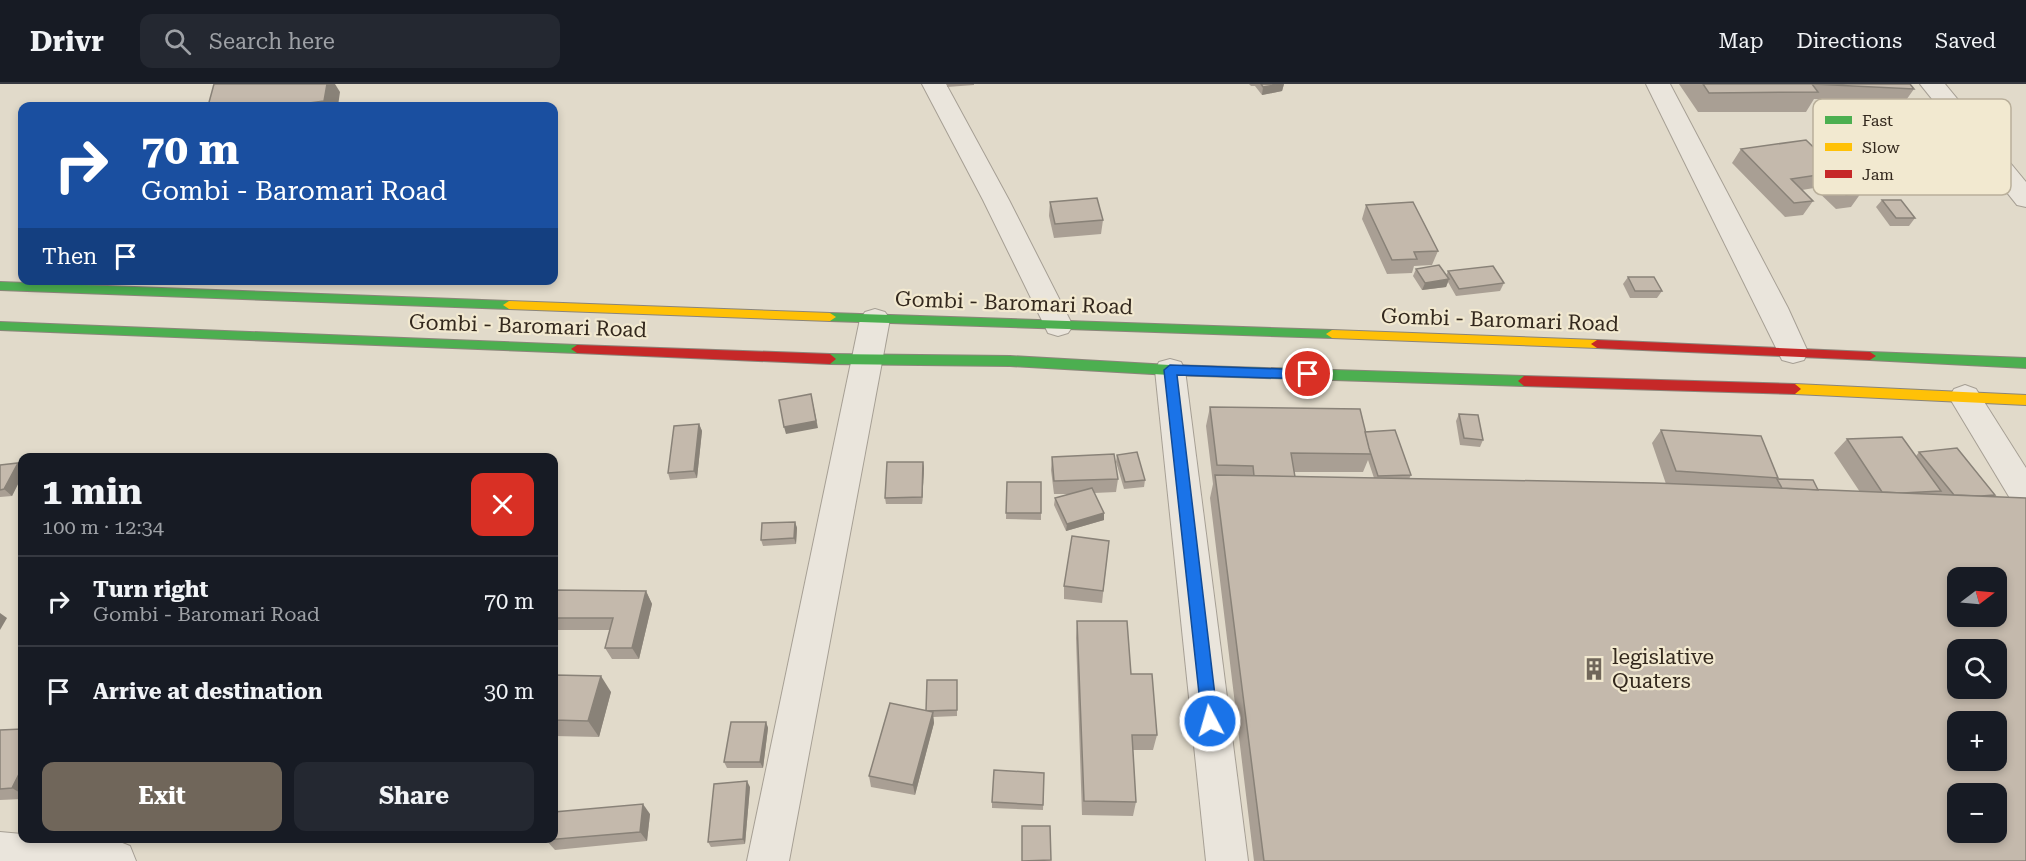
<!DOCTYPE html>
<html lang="en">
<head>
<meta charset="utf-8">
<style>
	:root { --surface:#171b24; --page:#242831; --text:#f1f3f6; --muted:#9ea1a6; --line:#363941; --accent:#70665a }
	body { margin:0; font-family:"Roboto Serif",serif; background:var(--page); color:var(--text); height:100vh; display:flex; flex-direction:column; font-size:22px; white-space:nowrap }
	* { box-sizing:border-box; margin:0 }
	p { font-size:20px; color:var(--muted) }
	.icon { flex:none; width:33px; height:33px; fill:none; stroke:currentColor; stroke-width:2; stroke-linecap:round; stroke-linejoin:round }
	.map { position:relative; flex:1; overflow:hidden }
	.details { position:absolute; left:18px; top:369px; width:540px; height:390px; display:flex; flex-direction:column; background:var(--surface); border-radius:12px; box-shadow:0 3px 9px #0003 }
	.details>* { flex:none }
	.banner { position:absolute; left:18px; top:18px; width:540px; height:183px; border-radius:12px; box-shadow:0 3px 9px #0003; background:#1a4fa0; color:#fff; overflow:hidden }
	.needle { width:39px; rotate:74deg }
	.controls { position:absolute; left:1947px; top:483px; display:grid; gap:12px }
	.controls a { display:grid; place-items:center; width:60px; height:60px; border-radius:12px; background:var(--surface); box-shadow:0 3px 9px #0003; font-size:30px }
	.pin { position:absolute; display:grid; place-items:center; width:51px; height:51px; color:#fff; margin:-26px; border:3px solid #fff; border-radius:50%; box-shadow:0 2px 6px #0007 }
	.me { position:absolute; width:66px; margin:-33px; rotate:354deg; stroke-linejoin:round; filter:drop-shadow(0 0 4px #0008) }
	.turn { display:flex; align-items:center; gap:21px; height:126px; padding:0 24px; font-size:27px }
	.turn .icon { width:78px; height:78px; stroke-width:2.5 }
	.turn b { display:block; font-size:42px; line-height:51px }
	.then { display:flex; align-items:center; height:57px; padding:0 24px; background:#0003; gap:12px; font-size:22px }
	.round { display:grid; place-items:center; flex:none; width:63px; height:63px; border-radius:12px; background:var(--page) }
	.overview { display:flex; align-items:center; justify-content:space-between; height:102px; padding:0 24px }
	h1 { font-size:36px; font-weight:700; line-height:45px }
	.primary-button { display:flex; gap:12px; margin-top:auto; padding:12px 24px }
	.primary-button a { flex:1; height:69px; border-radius:12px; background:var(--accent); color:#fff; font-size:24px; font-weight:700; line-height:69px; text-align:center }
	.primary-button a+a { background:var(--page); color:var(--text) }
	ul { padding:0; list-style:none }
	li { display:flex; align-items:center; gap:18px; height:90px; padding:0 24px; border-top:2px solid var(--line) }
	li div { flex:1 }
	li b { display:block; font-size:22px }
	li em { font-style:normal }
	header { display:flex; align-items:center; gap:36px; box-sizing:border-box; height:84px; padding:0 30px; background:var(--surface); border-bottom:2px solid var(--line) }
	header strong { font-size:28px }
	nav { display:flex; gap:33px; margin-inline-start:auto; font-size:21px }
	.search { width:420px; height:54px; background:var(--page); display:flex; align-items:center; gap:15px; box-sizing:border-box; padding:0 21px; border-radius:12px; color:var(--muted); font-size:22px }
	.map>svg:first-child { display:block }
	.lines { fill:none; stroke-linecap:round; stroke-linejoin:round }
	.street-casing { stroke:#a69f94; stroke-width:2 }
	.fast-casing { stroke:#8b857a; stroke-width:2 }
	.slow-casing { stroke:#8b857a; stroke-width:2 }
	.jam-casing { stroke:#8b857a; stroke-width:2 }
	.street { fill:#eae5dc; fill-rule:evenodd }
	.fast { fill:#4caf50; fill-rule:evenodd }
	.slow { fill:#ffc107; fill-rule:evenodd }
	.jam { fill:#c62828; fill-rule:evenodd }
	.wall { fill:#a99f94; fill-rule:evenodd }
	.shaded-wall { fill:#898278 }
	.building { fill:#c4b9ac; stroke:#898278; stroke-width:1.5; fill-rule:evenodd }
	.route { fill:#1a73e8; stroke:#114b97; stroke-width:1.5 }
	.labels { text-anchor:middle; stroke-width:4.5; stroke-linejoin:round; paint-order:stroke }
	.street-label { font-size:21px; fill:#33281d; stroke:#f2e9d0 }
	.poi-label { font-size:21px; fill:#33281d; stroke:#f2e9d0; text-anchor:start }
	.key { fill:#f2e9d0; stroke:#b9af9a; stroke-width:1.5 }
	.key-label { font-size:16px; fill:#33281d }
</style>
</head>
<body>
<header>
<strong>Drivr</strong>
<div class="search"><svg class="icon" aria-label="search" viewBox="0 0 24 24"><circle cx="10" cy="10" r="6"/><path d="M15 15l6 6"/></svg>Search here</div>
<nav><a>Map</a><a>Directions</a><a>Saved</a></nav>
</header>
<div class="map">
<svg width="2026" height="777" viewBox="0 0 2026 777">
	<rect width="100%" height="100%" fill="#e1daca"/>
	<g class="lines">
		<!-- street casing -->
		<g class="street-casing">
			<g id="street">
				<polygon points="922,0 946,0 1009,116 1073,242 1068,249 1058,252 1048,249 983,116"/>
				<polygon points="1646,0 1670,0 1788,224 1808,268 1804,276 1793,279 1782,276"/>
				<polygon points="1920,0 1945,0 2026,98 2026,123 2017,121"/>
				<polygon points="875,225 885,228 890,235 789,777 747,777 860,235 865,228"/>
				<polygon points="1170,275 1181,278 1185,286 1248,777 1206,777 1155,286 1159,278"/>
				<polygon points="1965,301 1976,305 2026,384 2026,425 2014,421 1949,313 1954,305"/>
				<polygon points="0,748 22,750 22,754 115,756 130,762 136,777 0,777"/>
			</g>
		</g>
		<!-- fast casing -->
		<g class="fast-casing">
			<g id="fast">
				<polygon points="0,198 509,217 515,221 509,225 0,206"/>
				<polygon points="830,229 1332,246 1338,250 1332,254 830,237 824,233"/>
				<polygon points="0,238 577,261 583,265 577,269 0,246"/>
				<polygon points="1870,268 2026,274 2026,284 1870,276 1864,272"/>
				<polygon points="830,270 1010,272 1170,281 1524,292 1530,297 1524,302 1170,291 1010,282 830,280 824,275"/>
			</g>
		</g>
		<!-- slow casing -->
		<g class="slow-casing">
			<g id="slow">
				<polygon points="509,217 830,229 836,233 830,237 509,225 503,221"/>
				<polygon points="1332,246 1597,256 1603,260 1597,264 1332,254 1326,250"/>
				<polygon points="1795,300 2026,311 2026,321 1795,310 1789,305"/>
			</g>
		</g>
		<!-- jam casing -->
		<g class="jam-casing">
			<g id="jam">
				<polygon points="1597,256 1870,268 1876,272 1870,276 1597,264 1591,260"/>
				<polygon points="577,261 830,270 836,275 830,280 577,269 571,265"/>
				<polygon points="1524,292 1795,300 1801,305 1795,310 1524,302 1518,297"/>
			</g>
		</g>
		<!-- street -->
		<use href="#street" class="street"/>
		<!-- fast -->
		<use href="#fast" class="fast"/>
		<!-- slow -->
		<use href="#slow" class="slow"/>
		<!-- jam -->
		<use href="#jam" class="jam"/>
	</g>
	<!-- wall -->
	<g class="wall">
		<polygon points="947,0 974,0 974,1 947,3"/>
		<polygon points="1249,0 1284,0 1282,7 1262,11 1255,2 1251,2"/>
		<polygon points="1679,0 1910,0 1914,5 1904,19 1814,15 1806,28 1698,28"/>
		<polygon points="1823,20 1896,38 1886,51 1828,52 1814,34"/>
		<polygon points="1806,56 1861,109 1851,123 1836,125 1814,104 1802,106 1813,117 1803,131 1785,133 1732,79 1741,65"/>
		<polygon points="1878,80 1909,93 1903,100 1882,100 1873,87"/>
		<polygon points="1882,116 1915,134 1909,142 1890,142 1876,123"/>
		<polygon points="1050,118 1103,136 1101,150 1054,154 1049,132"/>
		<polygon points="1366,121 1438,167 1432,181 1414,182 1412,189 1387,190 1362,135"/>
		<polygon points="1416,185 1446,192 1448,187 1504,199 1500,207 1456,212 1448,198 1446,203 1422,206 1413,192"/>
		<polygon points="1628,193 1662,207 1657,214 1630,214 1623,200"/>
		<path d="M 1210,323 L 1365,348 L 1411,391 L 1409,395 L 1666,400 L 1652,359 L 1661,346 L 1778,395 L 1818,406 L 1860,408 L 1834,369 L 1847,355 L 1916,372 L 1919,368 L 1995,411 L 1993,413 L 2026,777 L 1254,777 L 1210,414 L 1213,400 L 1206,342 ZM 1368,376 L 1374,394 L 1295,393 L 1294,388 L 1363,388 Z"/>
		<polygon points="1459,330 1483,356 1480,363 1460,361 1456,337"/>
		<polygon points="699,340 702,347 697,394 670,396 668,389"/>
		<polygon points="1117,371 1145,396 1144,403 1124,405 1116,378"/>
		<polygon points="1052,373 1118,395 1116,408 1094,409 1104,436 1066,447 1054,421 1055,414 1072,410 1054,410 1051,386"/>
		<polygon points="923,378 924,384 922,420 886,420 885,414"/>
		<polygon points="0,381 22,383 22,392 12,412 0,413"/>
		<polygon points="1007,398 1041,398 1041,436 1006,435"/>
		<polygon points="795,438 797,444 796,460 763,462 761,456"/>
		<polygon points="1109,457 1102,519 1064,515 1064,502"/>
		<polygon points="554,506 646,507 652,520 639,575 612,575 605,564 610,546 554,546"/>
		<polygon points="1077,537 1131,590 1157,651 1153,666 1133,666 1136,718 1133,732 1082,731 1076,554"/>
		<polygon points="554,591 611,608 599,653 554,652"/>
		<polygon points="957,596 957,632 933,633 934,639 915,711 871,703 869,692 926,627"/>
		<polygon points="766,638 768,644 763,684 727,684 724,678"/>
		<polygon points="22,645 22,715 0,716 0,646"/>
		<polygon points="1044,689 1043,726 992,724 992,718"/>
		<polygon points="750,703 745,760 711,763 708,758"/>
		<polygon points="650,730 647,757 555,766 546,756"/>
	</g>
	<!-- shaded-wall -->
	<g class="shaded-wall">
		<polygon points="327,0 335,0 340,8 338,22 263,22 288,19"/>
		<polygon points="1284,0 1282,7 1262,11 1263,3"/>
		<polygon points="1449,195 1446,203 1422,206 1425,199"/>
		<polygon points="811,310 818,344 786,350 784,343"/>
		<polygon points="699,340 702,347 697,394 694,387"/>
		<polygon points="923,378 924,384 922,420 922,413"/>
		<polygon points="18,379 22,383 22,392 12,412 4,405"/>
		<polygon points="1104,429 1104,436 1066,447 1067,440"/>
		<polygon points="795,438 797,444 796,460 794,454"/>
		<polygon points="646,507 652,520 639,575 632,564"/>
		<polygon points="0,529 7,534 0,546"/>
		<polygon points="601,592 611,608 599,653 588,637"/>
		<polygon points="933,628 934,639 915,711 913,701"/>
		<polygon points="766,638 768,644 763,684 760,678"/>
		<polygon points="22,684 22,710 12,704"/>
		<polygon points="747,697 750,703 745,760 743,755"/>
		<polygon points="643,720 650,730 647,757 640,748"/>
	</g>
	<!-- building -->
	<g class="building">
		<polygon points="214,0 327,0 324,17 287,22 288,19 263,22 208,22"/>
		<polygon points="1261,0 1282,0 1263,3"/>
		<polygon points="1703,0 1812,0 1818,8 1709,9"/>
		<polygon points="1812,0 1910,0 1914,5"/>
		<polygon points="1806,56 1861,109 1846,111 1824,90 1791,95 1813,117 1794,119 1741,65"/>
		<polygon points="1097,114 1103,136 1055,140 1050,118"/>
		<polygon points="1882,116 1901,116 1915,134 1896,134"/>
		<polygon points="1413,118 1438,167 1414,168 1417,175 1392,176 1366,121"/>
		<polygon points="1439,181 1449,195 1425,199 1416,185"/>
		<polygon points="1493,182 1504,199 1459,205 1448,187"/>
		<polygon points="1628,193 1654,193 1662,207 1635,207"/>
		<polygon points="811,310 816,337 784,343 779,316"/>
		<polygon points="1210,323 1360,325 1371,370 1291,369 1295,393 1254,392 1253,382 1217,381"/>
		<polygon points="1459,330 1478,331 1483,356 1464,354"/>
		<polygon points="699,340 694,387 668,389 674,342"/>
		<polygon points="1395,346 1411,391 1378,392 1369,364 1365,348"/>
		<polygon points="1661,346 1761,352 1778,394 1676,387"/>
		<polygon points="1902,353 1941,407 1902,409 1882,408 1847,355"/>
		<polygon points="1957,364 1995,411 1981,412 1954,411 1919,368"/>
		<polygon points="1137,368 1145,396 1125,398 1117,371"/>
		<polygon points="476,370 476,374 450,374"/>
		<polygon points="1114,370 1118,395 1054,397 1052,373"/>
		<polygon points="887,378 923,378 922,413 885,414"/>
		<polygon points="18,379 4,405 0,406 0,381"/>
		<path d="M 1215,391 L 1655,399 L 2026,414 L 2026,777 L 1264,777 ZM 1958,494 L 1996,494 L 1996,532 L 1958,532 ZM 1958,566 L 1996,566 L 1996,604 L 1958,604 ZM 1958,638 L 1996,638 L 1996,676 L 1958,676 ZM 1958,710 L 1996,710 L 1996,748 L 1958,748 Z"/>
		<polygon points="1777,395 1813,396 1818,406 1782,404"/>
		<polygon points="1007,398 1041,398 1041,429 1006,429"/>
		<polygon points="1092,404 1104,429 1067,440 1055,414"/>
		<polygon points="795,438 794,454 761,456 762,439"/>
		<polygon points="1072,452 1109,457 1103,507 1064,502"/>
		<polygon points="554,506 646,507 632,564 605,564 613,534 554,534"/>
		<polygon points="1077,537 1127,537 1131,590 1152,590 1157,651 1132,651 1136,718 1084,717"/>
		<polygon points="554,591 601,592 588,637 554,636"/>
		<polygon points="927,596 957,596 957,626 926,627"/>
		<polygon points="890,619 933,628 913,701 869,692"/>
		<polygon points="731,638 766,638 760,678 724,678"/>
		<polygon points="22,645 22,684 12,704 0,705 0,646"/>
		<polygon points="994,686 1044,689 1043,721 992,718"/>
		<polygon points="747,697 743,755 708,758 714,700"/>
		<polygon points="643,720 640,748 546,756 547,754 554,754 554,728"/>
		<polygon points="1022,742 1050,742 1051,776 1022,777"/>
	</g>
	<!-- route -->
	<polygon class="route" points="1170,281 1308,286 1315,290 1308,295 1177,291 1218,637 1216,642 1210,644 1205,642 1202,637 1164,286"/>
	<!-- icons -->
	<defs>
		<g id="building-bare" transform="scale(1.8)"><path d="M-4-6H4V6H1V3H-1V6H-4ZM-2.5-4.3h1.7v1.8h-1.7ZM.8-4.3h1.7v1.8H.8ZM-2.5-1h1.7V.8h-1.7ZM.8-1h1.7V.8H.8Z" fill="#70665a" stroke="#f2e9d0" stroke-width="2.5" paint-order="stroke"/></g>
	</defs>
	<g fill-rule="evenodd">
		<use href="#building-bare" x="1594" y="585"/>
	</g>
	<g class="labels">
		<!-- street labels -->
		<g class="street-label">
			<text transform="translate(1014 219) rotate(2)" y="7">Gombi - Baromari Road</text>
			<text transform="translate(1500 236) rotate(2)" y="7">Gombi - Baromari Road</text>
			<text transform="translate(528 242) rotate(2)" y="7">Gombi - Baromari Road</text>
		</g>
		<!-- poi labels -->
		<g class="poi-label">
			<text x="1612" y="580">legislative<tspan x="1612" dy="24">Quaters</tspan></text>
		</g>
	</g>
	<!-- legend -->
	<rect x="1813" y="15" width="198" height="96" rx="9" class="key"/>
	<rect x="1825" y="32" width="27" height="8" fill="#4caf50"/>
	<rect x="1825" y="59" width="27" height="8" fill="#ffc107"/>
	<rect x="1825" y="86" width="27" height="8" fill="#c62828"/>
	<g class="key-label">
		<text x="1862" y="42">Fast</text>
		<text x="1862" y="69">Slow</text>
		<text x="1862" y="96">Jam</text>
	</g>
</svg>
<div class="controls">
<a><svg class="needle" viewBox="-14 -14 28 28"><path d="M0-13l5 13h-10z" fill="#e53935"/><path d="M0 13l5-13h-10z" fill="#9ea1a6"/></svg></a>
<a><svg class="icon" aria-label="search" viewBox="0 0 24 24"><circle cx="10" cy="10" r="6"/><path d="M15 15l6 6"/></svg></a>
<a>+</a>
<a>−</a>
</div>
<div class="pin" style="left:1308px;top:290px;background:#d93025"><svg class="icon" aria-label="arrive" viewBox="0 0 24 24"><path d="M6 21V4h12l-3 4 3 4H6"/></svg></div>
<svg class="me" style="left:1210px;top:637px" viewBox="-20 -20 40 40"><circle r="17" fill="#1a73e8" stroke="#fff" stroke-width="3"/><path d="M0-11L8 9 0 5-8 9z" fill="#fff"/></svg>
<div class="banner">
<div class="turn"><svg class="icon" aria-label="right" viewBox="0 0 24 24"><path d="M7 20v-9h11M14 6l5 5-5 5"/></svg><div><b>70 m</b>Gombi - Baromari Road</div></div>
<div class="then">Then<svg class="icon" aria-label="arrive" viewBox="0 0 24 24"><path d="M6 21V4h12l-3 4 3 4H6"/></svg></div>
</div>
<section class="details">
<div class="overview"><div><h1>1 min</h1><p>100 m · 12:34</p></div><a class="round" style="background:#d93025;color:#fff"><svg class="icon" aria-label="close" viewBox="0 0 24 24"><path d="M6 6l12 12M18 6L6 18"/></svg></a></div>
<ul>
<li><svg class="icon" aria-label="right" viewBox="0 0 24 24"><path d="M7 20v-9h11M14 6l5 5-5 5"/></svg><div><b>Turn right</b><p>Gombi - Baromari Road</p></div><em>70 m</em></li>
<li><svg class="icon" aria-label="arrive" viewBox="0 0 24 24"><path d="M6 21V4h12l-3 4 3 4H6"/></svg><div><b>Arrive at destination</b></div><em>30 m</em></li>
</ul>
<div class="primary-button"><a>Exit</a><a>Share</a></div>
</section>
</div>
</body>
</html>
